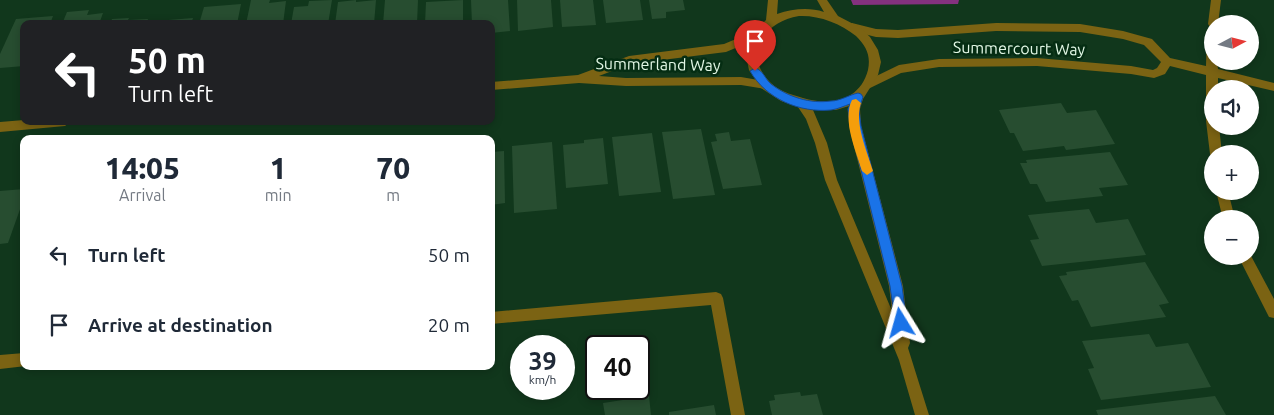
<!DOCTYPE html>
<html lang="en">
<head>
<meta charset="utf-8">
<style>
	:root { --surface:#fff; --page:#f2f2f3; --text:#1f2937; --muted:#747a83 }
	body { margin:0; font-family:Ubuntu,sans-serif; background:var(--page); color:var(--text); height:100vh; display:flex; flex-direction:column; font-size:19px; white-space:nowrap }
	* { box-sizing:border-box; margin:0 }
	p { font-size:16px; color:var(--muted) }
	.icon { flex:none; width:28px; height:28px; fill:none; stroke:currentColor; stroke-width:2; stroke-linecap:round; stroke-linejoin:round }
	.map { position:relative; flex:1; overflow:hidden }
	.sheet { position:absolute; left:20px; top:135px; width:475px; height:235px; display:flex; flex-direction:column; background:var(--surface); border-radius:10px; box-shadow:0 2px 8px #0003 }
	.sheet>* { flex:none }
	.hud { position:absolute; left:20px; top:20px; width:475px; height:105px; border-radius:10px; box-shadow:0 2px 8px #0003; background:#202124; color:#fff; overflow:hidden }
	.needle { width:32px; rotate:83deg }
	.buttons { position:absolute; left:1204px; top:15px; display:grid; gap:10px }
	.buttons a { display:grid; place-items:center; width:55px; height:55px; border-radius:50%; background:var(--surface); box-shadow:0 2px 8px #0003; font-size:25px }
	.speed { position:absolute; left:510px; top:335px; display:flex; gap:10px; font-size:25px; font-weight:700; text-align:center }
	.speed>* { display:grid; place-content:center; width:65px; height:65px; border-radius:50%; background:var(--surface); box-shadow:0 2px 8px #0003; line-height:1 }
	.speed small { font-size:12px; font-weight:400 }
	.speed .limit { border:2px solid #111; border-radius:8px; background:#fff; color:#111 }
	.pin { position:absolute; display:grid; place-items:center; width:42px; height:42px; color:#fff; margin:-51px -21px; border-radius:50% 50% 50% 0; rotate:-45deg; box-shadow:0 0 5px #0007 }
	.pin .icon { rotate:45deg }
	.me { position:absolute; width:55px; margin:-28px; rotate:352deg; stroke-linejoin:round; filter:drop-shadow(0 0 4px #0008) }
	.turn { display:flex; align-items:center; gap:18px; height:105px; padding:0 25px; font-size:22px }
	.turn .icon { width:65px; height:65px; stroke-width:2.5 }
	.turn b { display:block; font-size:35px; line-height:42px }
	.eta { display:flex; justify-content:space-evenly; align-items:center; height:85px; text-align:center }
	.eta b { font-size:30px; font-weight:800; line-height:35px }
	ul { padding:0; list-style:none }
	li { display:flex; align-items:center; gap:15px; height:70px; padding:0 25px }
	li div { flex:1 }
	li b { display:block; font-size:19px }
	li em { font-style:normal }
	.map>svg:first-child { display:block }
	.green { fill:#84317f }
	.building { fill:#274d30 }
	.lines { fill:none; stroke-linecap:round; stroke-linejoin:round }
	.service { fill:#7b6313; fill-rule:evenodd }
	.minor { fill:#7b6313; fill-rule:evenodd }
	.tertiary { fill:#7b6313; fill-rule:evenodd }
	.route { fill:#1a73e8; stroke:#114b97 }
	.slow { fill:#f59e0b }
	.labels { text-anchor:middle; stroke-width:5; stroke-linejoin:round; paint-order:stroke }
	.street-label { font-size:16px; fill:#e2f7e5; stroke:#052d13 }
</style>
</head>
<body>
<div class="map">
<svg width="1274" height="415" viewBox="0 0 1274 415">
	<rect width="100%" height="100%" fill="#11371c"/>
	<!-- green -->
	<polygon class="green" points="851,0 959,0 958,4 853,5"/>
	<!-- building -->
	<g class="building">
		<polygon points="251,0 270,0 269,3 286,1 283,24 246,24"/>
		<polygon points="332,0 328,24 291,24 294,7 308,6 309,1"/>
		<polygon points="356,0 356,2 376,0 374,24 335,24 338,2"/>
		<polygon points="385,0 418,0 417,24 383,24"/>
		<polygon points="463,0 463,24 425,24 426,2"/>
		<polygon points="471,0 508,0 510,31 491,33 491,24 472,24"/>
		<polygon points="517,0 551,0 553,27 518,31"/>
		<polygon points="560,0 593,0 596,25 562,27"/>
		<polygon points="603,0 640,0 643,20 606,23"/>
		<polygon points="649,0 683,0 685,10 666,12 666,18 652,19"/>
		<polygon points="241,4 237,24 199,24 204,7"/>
		<polygon points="89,10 87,15 103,13 99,24 62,24 67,12"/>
		<polygon points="53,16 50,24 24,24 24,66 0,68 0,54 16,19"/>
		<polygon points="129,18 128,20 148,19 146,24 110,24 112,19"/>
		<polygon points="193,18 191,24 155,24 156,21"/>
		<polygon points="1061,103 1067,113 1096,110 1115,144 1066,150 1064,146 1023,151 1014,133 1010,133 999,110"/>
		<polygon points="701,129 715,195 673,199 662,132"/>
		<polygon points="729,132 731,141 750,139 762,185 723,189 711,142 717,141 715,134"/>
		<polygon points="652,133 661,192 619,196 612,137"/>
		<polygon points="603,138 608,184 566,188 563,145 584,143 584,140"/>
		<polygon points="552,142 557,209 514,213 512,146"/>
		<polygon points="504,151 505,203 491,205 491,152"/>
		<polygon points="1110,152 1128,185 1099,188 1103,196 1046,202 1037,184 1030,184 1020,163 1027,163 1026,160"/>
		<polygon points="24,189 24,198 8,243 0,244 0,191"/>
		<polygon points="1089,209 1096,223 1128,219 1146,255 1042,266 1030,240 1039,239 1028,215"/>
		<polygon points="1145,262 1169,303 1159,305 1166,317 1091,327 1078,300 1072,301 1059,276 1067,275 1066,272"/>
		<polygon points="1149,334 1156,347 1188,343 1211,387 1101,400 1088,369 1094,368 1082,341"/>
		<polygon points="800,392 801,396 817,394 823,415 772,415 769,401 775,400 774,395"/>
		<polygon points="649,396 651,415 605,415 603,403"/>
		<polygon points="1215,396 1226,415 1098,415 1096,410"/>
		<polygon points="714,405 716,415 669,415 669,412"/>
	</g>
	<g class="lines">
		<!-- service -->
		<g class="service">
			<polygon points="716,292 721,294 723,298 745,415 731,415 711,305 491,324 491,312"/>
			<polygon points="24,353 24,366 26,366 0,369 0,355"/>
		</g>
		<!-- minor -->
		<g class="minor">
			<polygon points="1211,0 1221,0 1218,24 1212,24 1212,61 1217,61 1218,69 1274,83 1274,91 1218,78 1218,89 1212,89 1212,126 1219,126 1222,154 1212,154 1212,158 1210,154 1206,121 1206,75 1170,66 1165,74 1154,78 1131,74 1037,66 939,67 901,73 868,89 862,85 864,82 899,65 939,59 1037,58 1131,66 1153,70 1157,68 1161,62 1144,45 1123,39 1080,32 996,31 898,38 876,37 848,30 847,27 852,23 876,29 898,30 996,23 1080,24 1123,31 1152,39 1170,58 1206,66 1207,30 1210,27 1208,24"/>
			<polygon points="760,29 765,33 764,36 726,52 630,64 599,76 626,78 741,77 769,82 771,85 769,88 765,89 741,85 626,86 579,83 491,90 491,82 578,75 629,56 724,44"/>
			<polygon points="24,120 24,121 71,121 65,126 0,132 0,122"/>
			<polygon points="1216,191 1228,191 1235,219 1223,219"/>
			<polygon points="1250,254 1274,299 1274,318 1269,317 1238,256 1250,256"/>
		</g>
		<!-- tertiary -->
		<path class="tertiary" d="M 768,0 L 778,0 L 777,14 C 793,9 808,7 824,12 L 817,0 L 827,0 L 838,16 L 861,28 L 870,37 L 878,50 L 881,62 L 878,75 L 863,99 L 860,109 L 861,126 L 903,286 L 910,343 L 908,348 L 929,415 L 915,415 L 899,360 L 825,180 L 815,143 L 806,119 L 798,107 L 781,101 L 761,88 L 749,70 L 745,51 L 756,30 L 766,20 ZM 799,16 C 818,15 840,23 856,36 C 866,46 871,55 868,70 C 860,101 830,106 803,98 C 790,94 777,91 767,79 C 760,71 757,61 755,51 C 764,31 777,20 799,16 ZM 849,106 L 849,126 L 889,286 L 892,311 L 837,180 L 827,143 L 813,110 L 836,110 Z"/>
	</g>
	<!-- route -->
	<path class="route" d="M 755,68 C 763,70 765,79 771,84 C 788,97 810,104 831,101 C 840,101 849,95 858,93 L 861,94 L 863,97 L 859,109 L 861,126 L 902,286 L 907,323 L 905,327 L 901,329 L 896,327 L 895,323 L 890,286 L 850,126 L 848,109 L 850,104 C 844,106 838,109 831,110 C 800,113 766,99 750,71 Z"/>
	<!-- slow -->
	<path class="slow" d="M 856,99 L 861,103 C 854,123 867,151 873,171 L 867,175 L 862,171 C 856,151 842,120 852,100 Z"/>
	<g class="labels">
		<!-- street labels -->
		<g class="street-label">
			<text transform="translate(1019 48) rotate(1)" y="6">Summercourt Way</text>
			<text transform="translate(658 64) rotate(1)" y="6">Summerland Way</text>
		</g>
	</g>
</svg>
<div class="buttons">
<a><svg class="needle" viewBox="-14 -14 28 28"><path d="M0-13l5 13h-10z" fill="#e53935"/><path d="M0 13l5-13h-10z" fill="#747a83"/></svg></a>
<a><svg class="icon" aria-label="sound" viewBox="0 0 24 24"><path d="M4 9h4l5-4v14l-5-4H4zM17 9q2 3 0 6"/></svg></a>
<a>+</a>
<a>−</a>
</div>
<div class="speed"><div>39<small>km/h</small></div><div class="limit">40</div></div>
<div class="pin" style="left:755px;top:71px;background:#d93025"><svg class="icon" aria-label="arrive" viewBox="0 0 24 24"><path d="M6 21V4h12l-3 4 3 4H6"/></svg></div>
<svg class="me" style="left:901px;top:323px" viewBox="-20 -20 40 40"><path d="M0-17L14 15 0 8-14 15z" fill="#1a73e8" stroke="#fff" stroke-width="4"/></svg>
<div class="hud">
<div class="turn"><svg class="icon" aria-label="left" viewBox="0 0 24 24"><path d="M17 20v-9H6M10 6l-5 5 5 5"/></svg><div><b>50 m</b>Turn left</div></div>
</div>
<section class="sheet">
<div class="eta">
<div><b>14:05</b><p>Arrival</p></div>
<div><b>1</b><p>min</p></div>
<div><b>70</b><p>m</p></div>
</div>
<ul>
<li><svg class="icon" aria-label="left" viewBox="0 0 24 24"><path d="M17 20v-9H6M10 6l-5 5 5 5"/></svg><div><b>Turn left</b></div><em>50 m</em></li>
<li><svg class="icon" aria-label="arrive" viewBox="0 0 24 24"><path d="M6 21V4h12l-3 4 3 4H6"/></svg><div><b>Arrive at destination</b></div><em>20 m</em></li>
</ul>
</section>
</div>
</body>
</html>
